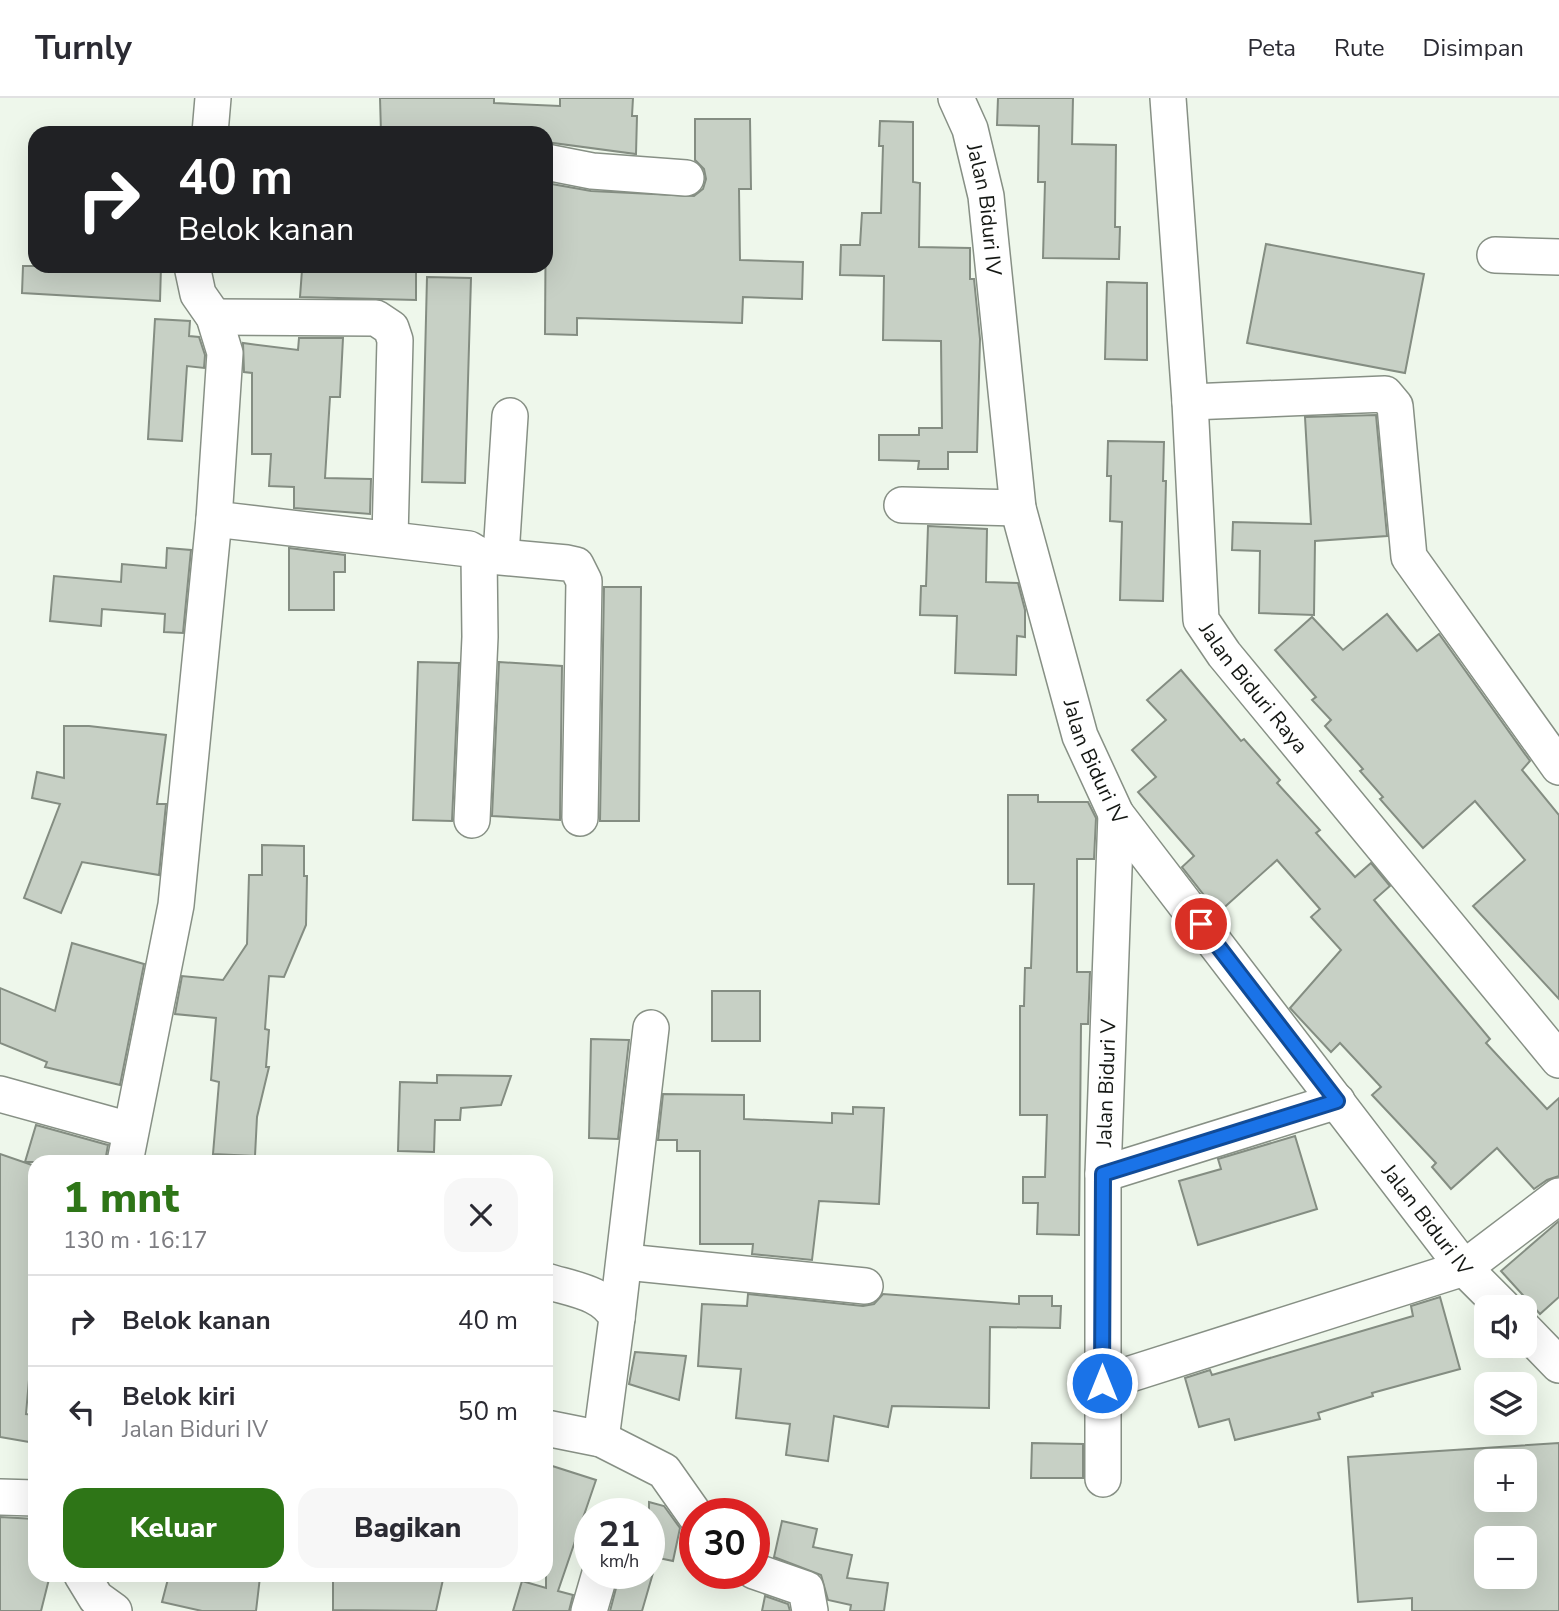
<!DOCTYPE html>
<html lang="id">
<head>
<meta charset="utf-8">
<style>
	:root { --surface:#fff; --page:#f7f7f7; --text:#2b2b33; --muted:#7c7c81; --line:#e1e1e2; --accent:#2e7517 }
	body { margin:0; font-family:"Nunito Sans",sans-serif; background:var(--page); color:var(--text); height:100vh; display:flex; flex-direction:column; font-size:26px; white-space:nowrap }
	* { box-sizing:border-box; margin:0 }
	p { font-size:23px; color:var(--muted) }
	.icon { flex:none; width:38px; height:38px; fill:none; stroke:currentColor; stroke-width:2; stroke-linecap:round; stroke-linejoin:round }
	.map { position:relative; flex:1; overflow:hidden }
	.sheet { position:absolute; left:28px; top:1057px; width:525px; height:427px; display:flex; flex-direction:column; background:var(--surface); border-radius:21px; box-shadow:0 7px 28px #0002 }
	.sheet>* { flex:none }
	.banner { position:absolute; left:28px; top:28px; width:525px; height:147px; border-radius:21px; box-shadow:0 7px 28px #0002; background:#202124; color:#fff; overflow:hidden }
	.tools { position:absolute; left:1474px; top:1197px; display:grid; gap:14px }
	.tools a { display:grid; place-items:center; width:63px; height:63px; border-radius:14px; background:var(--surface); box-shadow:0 7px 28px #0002; font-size:35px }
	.speed { position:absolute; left:574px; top:1400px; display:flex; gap:14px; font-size:35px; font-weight:700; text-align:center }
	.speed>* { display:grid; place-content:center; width:91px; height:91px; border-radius:50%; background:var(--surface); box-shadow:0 7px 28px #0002; line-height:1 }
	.speed small { font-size:18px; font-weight:400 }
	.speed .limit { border:10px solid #d22; background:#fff; color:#111 }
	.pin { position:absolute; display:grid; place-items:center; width:60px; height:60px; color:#fff; margin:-30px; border:4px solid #fff; border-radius:50%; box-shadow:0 2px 7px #0007 }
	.me { position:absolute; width:77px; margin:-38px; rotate:0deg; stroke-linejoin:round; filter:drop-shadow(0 0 5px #0008) }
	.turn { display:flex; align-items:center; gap:24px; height:147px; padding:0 35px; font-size:32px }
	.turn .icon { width:91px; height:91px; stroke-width:2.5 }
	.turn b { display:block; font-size:49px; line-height:60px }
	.round { display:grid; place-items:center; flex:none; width:74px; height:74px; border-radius:21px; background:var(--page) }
	.overview { display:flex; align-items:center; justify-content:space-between; height:119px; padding:0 35px }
	h1 { font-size:42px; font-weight:800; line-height:52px; color:var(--accent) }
	.action { display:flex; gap:14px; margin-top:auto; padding:14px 35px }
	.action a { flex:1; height:80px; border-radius:21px; background:var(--accent); color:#fff; font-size:28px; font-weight:800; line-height:80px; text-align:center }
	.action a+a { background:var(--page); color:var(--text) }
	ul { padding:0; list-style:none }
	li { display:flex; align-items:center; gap:21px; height:91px; padding:0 35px; border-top:2px solid var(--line) }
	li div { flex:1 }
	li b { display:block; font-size:26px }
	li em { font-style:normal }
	header { display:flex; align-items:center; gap:42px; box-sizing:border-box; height:98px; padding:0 35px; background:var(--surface); border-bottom:2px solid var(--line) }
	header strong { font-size:33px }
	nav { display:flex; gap:38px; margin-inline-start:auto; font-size:24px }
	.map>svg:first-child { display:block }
	.building { fill:#c7d0c5; stroke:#848d82; stroke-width:2; fill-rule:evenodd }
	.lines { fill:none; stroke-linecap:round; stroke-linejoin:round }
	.minor-casing { stroke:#879085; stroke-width:38 }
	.minor { stroke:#fff; stroke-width:35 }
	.route-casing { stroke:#114b97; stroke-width:18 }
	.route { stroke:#1a73e8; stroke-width:12 }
	.labels { text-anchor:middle; stroke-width:5; stroke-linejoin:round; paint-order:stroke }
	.street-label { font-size:21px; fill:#141713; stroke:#fff }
</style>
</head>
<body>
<header>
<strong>Turnly</strong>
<nav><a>Peta</a><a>Rute</a><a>Disimpan</a></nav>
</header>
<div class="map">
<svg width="1559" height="1513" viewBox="0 0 1559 1513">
	<rect width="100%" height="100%" fill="#eef7eb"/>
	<!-- building -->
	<g class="building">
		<polygon points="380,0 494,0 494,5 560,8 560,0 633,0 632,18 637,18 636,56 546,44 546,35 381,35"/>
		<polygon points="998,0 1073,0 1072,46 1116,47 1115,129 1120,129 1119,161 1043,160 1045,84 1038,84 1039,28 997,27"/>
		<polygon points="695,21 750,21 751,91 739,91 740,162 803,164 802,201 743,199 742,225 577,220 577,237 545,236 546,85 591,93 694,98 703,91 706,81 704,71 695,62"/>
		<polygon points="880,23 913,24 913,84 920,85 919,149 970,150 970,181 974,181 980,241 977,354 948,354 948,371 918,371 919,363 879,362 879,337 919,337 919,330 942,330 941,243 883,242 884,178 840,177 841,147 860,147 862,115 881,115 883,48 879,48"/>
		<polygon points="1266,146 1424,176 1405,275 1247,245"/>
		<polygon points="23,168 161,168 160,203 22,195"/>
		<polygon points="302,172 416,172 416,202 300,199"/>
		<polygon points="427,179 471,180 465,385 422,384"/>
		<polygon points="1107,184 1147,185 1147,262 1105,261"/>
		<polygon points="155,221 190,223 189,238 199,239 205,257 204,270 187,268 182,343 148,341"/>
		<polygon points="299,240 343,240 340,299 330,299 325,380 371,381 370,416 294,410 294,389 269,388 271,356 252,356 252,275 244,274 243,245 298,252"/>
		<polygon points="1376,317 1387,438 1315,443 1314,517 1259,515 1260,453 1232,452 1233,424 1311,426 1305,319"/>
		<polygon points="1108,343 1164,344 1163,383 1166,383 1163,503 1120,502 1122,424 1110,423 1111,378 1107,378"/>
		<polygon points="928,428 987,431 986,484 1018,485 1025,512 1025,539 1017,538 1016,577 955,575 957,518 920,517 921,488 926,488"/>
		<polygon points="167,450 191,452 183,535 164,534 165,516 102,511 101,528 50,523 54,478 121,484 122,466 166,470"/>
		<polygon points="289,450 345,457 345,474 334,474 334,512 289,512"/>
		<polygon points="604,489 641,489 639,723 600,723"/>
		<polygon points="1387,516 1417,553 1439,536 1530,663 1522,672 1559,717 1559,901 1473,808 1525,762 1475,703 1423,750 1380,701 1383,699 1360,673 1363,671 1325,628 1331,622 1312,602 1316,599 1275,552 1312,519 1343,552"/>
		<polygon points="418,564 459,565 452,723 413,722"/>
		<polygon points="499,564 562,568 560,722 492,718"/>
		<polygon points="1181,572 1241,643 1244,641 1280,682 1277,685 1320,732 1316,735 1355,779 1371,765 1390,788 1374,802 1490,941 1486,945 1547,1011 1559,1000 1559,1078 1547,1082 1534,1091 1497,1050 1451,1091 1432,1069 1436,1065 1372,997 1381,989 1340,945 1331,954 1290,910 1341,852 1311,819 1320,811 1277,762 1218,815 1182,769 1194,758 1138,694 1156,679 1132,652 1166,622 1147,602"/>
		<polygon points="64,628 89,628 166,637 157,706 166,706 159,777 82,764 61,815 24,800 60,706 32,700 37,674 64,680"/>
		<polygon points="1008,697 1038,697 1038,704 1088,704 1096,720 1094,761 1077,761 1077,874 1090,874 1088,926 1081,926 1079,1137 1037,1136 1038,1105 1023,1105 1023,1079 1045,1079 1047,1017 1020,1017 1020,908 1024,908 1025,870 1031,870 1034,786 1008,786"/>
		<polygon points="262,747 304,748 304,778 307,778 306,827 284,879 269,878 265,931 269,932 266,969 269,969 257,1019 255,1058 213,1056 219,984 211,982 216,920 175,916 182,878 223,882 247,846 249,777 262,777"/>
		<polygon points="72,845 144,866 120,987 45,969 47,964 0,945 0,890 55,913"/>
		<rect x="712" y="893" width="48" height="50"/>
		<polygon points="591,941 629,942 618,1041 589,1040"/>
		<polygon points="437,977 511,978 501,1007 461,1010 460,1022 435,1022 434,1054 398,1053 400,984 437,985"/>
		<polygon points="663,996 744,997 744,1021 832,1025 832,1015 853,1016 853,1009 884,1010 879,1106 819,1103 812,1162 752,1156 753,1146 700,1146 700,1053 677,1053 677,1042 658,1042"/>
		<polygon points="36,1027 108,1047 105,1064 25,1064"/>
		<polygon points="1295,1038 1317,1111 1198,1147 1179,1083 1221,1071 1218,1061"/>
		<polygon points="0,1056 35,1068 35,1213 26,1316 35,1317 35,1345 0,1339"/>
		<polygon points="1559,1123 1559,1199 1540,1216 1501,1173"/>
		<polygon points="748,1196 863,1208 874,1206 883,1196 1019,1206 1019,1198 1052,1198 1052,1208 1061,1208 1060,1230 990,1229 989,1310 892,1308 888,1329 834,1318 828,1363 786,1357 790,1326 736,1320 741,1271 698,1268 702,1206 747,1208"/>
		<polygon points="1440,1199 1460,1271 1372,1295 1373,1298 1318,1315 1320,1321 1235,1342 1229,1321 1199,1329 1185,1280 1210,1272 1212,1277 1413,1218 1411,1208"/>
		<polygon points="635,1254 686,1258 679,1302 629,1286"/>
		<polygon points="1032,1345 1083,1346 1083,1380 1031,1380"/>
		<path d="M 1559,1345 L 1559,1513 L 1412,1513 L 1412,1500 L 1358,1504 L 1348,1359 ZM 1486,1363 L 1524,1363 L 1524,1402 L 1486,1402 ZM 1486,1440 L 1524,1440 L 1524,1479 L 1486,1479 Z"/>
		<polygon points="546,1366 596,1382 558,1493 573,1497 569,1513 513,1513 522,1483 546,1490"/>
		<polygon points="649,1404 664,1408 680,1430 673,1463 649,1458"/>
		<polygon points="0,1419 35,1421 35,1477 50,1477 41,1513 0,1513"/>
		<polygon points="782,1423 817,1431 813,1449 852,1457 847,1480 888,1485 884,1513 850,1513 851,1507 828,1502 821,1477 774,1459"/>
		<polygon points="620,1475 653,1475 642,1513 610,1513"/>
		<polygon points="169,1477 260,1479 256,1513 202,1513 162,1504"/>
		<polygon points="333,1477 444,1477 436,1513 333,1512"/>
		<polygon points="765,1498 788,1506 790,1513 762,1513"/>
	</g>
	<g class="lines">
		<!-- minor casing -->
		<g class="minor-casing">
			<g id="minor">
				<path id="s1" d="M 956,0 L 970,31 L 986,98 L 1018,410 L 1080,638 L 1116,716 L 1464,1170 L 1503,1209"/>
				<path id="s2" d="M 1168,0 L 1190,304 L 1201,522 L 1224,556 L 1559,962"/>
				<polyline points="210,35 213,0"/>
				<polyline points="546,64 592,73 686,80"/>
				<polyline points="1495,157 1559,159"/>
				<polyline points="214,219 376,220 391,230 395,242 390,440"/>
				<polyline points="1190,304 1385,296 1395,308 1409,459 1559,669"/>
				<polyline points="902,407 1018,410"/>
				<polyline points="214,421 469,451 479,457 480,539 472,722"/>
				<polyline points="479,457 567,465 576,467 584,483 580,720"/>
				<polyline points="501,457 510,318"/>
				<polyline points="0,996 130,1032"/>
				<polyline points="125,1064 176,807 214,421 225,255 214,219 198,196 192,168"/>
				<polyline points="1103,1076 1337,1003"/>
				<polyline points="626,1164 865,1188"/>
				<path d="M 546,1183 C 571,1191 604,1194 617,1220 L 601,1341"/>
				<polyline points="617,1220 651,930"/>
				<polyline points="1524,1231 1559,1267"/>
				<polyline points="1102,1285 1464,1170 1559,1098"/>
				<polyline points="546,1330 601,1341 664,1373 695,1417"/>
				<path id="s3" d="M 1103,1381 L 1103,1076 L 1116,716"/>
				<polyline points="0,1399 35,1400"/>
				<polyline points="754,1473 806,1491 810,1513"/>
				<polyline points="82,1477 96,1500 114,1513"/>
				<polyline points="589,1513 600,1475"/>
			</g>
		</g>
		<!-- minor -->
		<use href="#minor" class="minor"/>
	</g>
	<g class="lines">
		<!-- route casing -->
		<g class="route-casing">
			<polyline id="route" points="1102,1285 1103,1076 1337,1003 1201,826"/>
		</g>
		<!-- route -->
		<use href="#route" class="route"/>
	</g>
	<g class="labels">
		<!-- street labels -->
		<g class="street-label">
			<text dy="7" stroke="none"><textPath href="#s1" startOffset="116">Jalan Biduri IV</textPath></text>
			<text dy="7" stroke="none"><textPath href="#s2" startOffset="609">Jalan Biduri Raya</textPath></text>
			<text dy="7" stroke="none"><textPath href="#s1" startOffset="682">Jalan Biduri IV</textPath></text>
			<text dy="7" stroke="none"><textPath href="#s3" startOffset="396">Jalan Biduri V</textPath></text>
			<text dy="7" stroke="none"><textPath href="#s1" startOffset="1250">Jalan Biduri IV</textPath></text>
		</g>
	</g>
</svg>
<div class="tools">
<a><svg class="icon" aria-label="sound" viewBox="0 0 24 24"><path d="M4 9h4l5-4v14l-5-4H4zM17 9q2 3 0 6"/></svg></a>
<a><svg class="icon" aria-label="layers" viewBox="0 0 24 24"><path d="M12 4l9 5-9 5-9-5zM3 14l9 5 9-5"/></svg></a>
<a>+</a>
<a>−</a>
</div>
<div class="speed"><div>21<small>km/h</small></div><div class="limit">30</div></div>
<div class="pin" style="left:1201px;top:826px;background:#d93025"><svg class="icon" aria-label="arrive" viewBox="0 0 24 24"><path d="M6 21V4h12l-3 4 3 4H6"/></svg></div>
<svg class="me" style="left:1102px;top:1285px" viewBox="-20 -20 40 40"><circle r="17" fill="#1a73e8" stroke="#fff" stroke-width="3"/><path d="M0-11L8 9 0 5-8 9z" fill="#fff"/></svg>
<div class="banner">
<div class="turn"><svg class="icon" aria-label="right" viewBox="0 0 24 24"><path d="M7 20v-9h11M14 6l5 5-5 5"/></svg><div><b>40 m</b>Belok kanan</div></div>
</div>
<section class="sheet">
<div class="overview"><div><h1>1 mnt</h1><p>130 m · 16:17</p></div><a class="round"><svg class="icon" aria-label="close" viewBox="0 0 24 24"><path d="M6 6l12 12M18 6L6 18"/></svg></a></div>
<ul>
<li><svg class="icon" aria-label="right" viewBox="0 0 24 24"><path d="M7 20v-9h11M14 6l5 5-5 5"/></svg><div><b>Belok kanan</b></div><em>40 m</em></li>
<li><svg class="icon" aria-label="left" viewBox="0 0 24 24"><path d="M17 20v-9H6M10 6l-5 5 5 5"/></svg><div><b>Belok kiri</b><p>Jalan Biduri IV</p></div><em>50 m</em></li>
</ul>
<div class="action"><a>Keluar</a><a>Bagikan</a></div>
</section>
</div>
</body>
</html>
